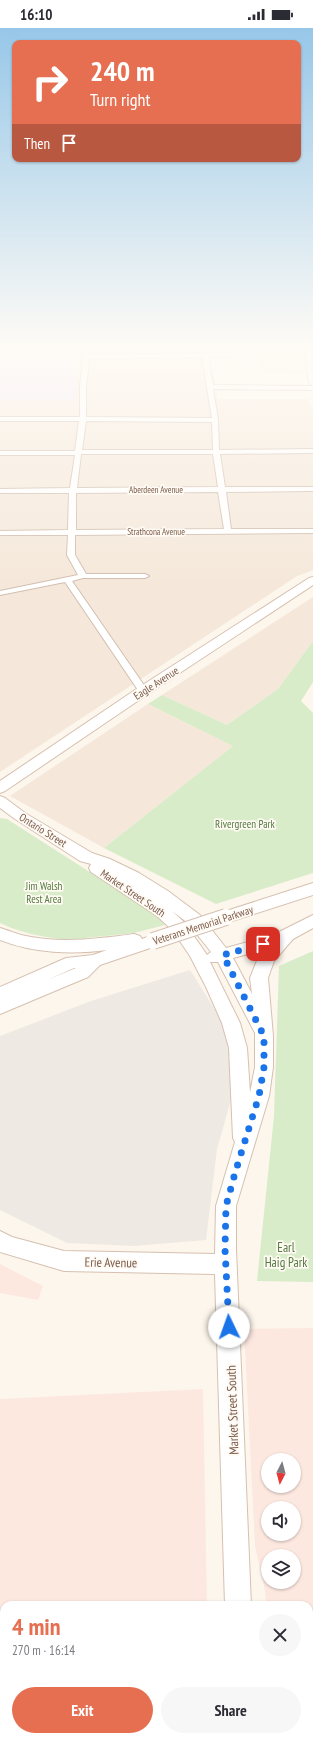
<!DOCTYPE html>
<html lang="en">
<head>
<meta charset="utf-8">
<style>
	:root { --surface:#fff; --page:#f7f7f7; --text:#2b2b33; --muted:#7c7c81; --accent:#e76f51 }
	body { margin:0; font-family:"PT Sans Narrow",sans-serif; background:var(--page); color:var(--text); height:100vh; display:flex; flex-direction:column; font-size:15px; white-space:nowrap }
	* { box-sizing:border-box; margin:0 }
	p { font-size:13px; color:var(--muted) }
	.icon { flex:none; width:22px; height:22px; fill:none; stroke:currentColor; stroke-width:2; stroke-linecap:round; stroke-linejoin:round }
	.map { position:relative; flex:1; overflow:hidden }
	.panel { position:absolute; left:0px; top:1573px; width:313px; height:140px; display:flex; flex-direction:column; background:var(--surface); border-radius:12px 12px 0 0; box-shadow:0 1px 3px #0004 }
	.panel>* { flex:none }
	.hud { position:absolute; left:12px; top:12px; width:289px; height:122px; border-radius:8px; box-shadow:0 1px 3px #0004; background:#e76f51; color:#fff; overflow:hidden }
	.needle { width:26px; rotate:186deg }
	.controls { position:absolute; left:261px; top:1425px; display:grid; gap:8px }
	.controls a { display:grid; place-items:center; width:40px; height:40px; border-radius:50%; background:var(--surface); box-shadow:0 1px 3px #0004; font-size:20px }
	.pin { position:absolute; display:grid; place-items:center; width:34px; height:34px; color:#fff; margin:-17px; border-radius:8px; box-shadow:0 2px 6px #0006 }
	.me { position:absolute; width:44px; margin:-22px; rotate:357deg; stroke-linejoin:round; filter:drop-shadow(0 0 3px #0008) }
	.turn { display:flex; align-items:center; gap:14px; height:84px; padding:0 12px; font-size:18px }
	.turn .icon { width:52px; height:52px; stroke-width:2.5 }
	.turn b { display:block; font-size:28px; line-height:34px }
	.then { display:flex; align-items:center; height:38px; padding:0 12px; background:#0003; gap:8px; font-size:15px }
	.round { display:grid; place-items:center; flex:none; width:42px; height:42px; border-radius:21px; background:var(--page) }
	.headline { display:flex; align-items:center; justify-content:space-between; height:68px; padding:0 12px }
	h1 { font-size:24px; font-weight:700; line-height:30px; color:var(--accent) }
	.primary-button { display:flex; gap:8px; margin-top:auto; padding:8px 12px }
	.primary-button a { flex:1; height:46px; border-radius:24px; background:var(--accent); color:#fff; font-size:16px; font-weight:700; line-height:46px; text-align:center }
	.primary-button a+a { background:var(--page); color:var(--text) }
	.status { display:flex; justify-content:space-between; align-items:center; height:28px; padding:0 20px; background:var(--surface); direction:ltr }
	.status svg { height:11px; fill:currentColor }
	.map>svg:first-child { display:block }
	.residential { fill:#f5e8da }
	.commercial { fill:#fde8e0; fill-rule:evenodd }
	.industrial { fill:#efe9e4 }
	.education { fill:#f3e8fa }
	.green { fill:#d8ecc9 }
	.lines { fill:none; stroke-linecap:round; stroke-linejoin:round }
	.street-casing { stroke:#d1beb0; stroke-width:2 }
	.secondary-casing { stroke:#d6c0b0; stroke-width:2 }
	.street { fill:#fff; fill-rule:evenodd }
	.secondary { fill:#fff; fill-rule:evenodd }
	.secondary-bridge-casing { stroke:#d6c0b0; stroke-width:18; stroke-linecap:butt }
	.secondary-bridge { stroke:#fff; stroke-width:16 }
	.route { stroke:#1a73e8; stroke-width:7; stroke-dasharray:0 12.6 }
	.labels { text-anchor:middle; stroke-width:3.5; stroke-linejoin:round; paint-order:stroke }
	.far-street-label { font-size:9px; fill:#7a5c4d; stroke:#fffaf3 }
	.street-label { font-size:11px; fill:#7a5c4d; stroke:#fffaf3 }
	.park-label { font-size:11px; fill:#537a41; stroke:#fffaf3 }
	.near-park-label { font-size:13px; fill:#537a41; stroke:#fffaf3 }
	.near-street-label { font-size:13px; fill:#7a5c4d; stroke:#fffaf3 }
</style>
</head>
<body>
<div class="status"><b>16:10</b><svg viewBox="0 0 49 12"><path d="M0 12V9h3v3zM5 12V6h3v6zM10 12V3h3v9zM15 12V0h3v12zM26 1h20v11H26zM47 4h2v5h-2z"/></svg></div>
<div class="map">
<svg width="313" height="1713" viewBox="0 0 313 1713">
	<rect width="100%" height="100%" fill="#fdf6ec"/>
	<!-- residential -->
	<g class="residential">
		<polygon points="0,317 301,317 306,346 262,345 257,328 211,330 218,371 308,371 313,383 313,542 297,548 0,744"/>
		<polygon points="313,569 313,613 278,661 227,697 162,667"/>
		<polygon points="148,676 233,718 104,820 10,768"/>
	</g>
	<!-- commercial -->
	<g class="commercial">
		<polygon points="0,1236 43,1258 38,1272 0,1265"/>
		<path d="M 313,1300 L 313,1713 L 265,1713 L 265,1709 L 309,1709 L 309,1577 L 266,1577 L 265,1563 L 255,1518 L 244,1301 ZM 268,1432 L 294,1432 L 294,1458 L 268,1458 ZM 268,1480 L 294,1480 L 294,1506 L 268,1506 ZM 268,1528 L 294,1528 L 294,1554 L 268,1554 Z"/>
		<polygon points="203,1361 207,1577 4,1577 4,1709 209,1709 209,1713 0,1713 0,1371"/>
	</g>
	<!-- industrial -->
	<polygon class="industrial" points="190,942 224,996 233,1037 230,1075 217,1121 206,1212 134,1218 67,1215 0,1182 0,1008 91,973"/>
	<!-- education -->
	<polygon class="education" points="76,327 75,372 0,372 0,329"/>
	<!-- green -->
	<g class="green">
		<polygon points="313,613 313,654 301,673 313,685 313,845 216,876 104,820 233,718 148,676 162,667 227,697 278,661"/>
		<path d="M 0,790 L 7,791 L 149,882 L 165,897 L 134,905 L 86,910 L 85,914 C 56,911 27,908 0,895 Z"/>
		<polygon points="313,923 313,1254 257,1253 274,1088 279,938"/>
	</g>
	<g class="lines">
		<!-- street casing -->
		<g class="street-casing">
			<path id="street" d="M 73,317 L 79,317 L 79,321 L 86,324 L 88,327 L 227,325 L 229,326 L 229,328 L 208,329 L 213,357 L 313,358 L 313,362 L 213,361 L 218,392 L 219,422 L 313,421 L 313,425 L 220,426 L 225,459 L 313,459 L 313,463 L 226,464 L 231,501 L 313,501 L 313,505 L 75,507 L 75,527 L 86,546 L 145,546 L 149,548 L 145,550 L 83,550 L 72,553 L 148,663 L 143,666 L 140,665 L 65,554 L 0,567 L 0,563 L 78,547 L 67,527 L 68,507 L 0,507 L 0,503 L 68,502 L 69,465 L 0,465 L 0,461 L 70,460 L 75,427 L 0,427 L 0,423 L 75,423 L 79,393 L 0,393 L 0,389 L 80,389 L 80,359 L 83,329 L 82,326 L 74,323 ZM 202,329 L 212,390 L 86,389 L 86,359 L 89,331 ZM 86,393 L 212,394 L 213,422 L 82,422 ZM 81,426 L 213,426 L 218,459 L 77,460 ZM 218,464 L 224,501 L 76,502 L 76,465 Z"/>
		</g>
		<!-- secondary casing -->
		<g class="secondary-casing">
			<g id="secondary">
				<polygon points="304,317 312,317 313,358 309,355"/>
				<polygon points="313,549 313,557 148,666 5,763 0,765 0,753 138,660 309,550"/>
				<path d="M 0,768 L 5,770 L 25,785 L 92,825 L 110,831 L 139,845 L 168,863 L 200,887 L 226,920 L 259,911 L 281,903 L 313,887 L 313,900 L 293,911 L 274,933 L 268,950 L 273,1008 L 273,1039 L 269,1068 L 236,1178 L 236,1221 L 251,1577 L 225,1577 L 215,1246 L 64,1243 L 0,1224 L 0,1203 L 12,1209 L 64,1223 L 215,1226 L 216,1178 L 235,1114 L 233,1110 L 229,1020 L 222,995 L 206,959 L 190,928 L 173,903 L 157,888 L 91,844 L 89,840 L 91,836 L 80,833 L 15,791 L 0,780 ZM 172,883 L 188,895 L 211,924 L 207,927 L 185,895 ZM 263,922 L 264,922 L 258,930 L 250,950 L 252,966 L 233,930 ZM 210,934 L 218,934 L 255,1005 L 255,1039 L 250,1065 L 247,1020 L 240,995 Z"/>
				<polygon points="313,855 313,867 226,895 220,893 218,889 220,885"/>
				<path d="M 0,900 C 7,902 14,905 21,907 C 59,916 96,911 134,906 L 140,908 L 142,911 L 153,907 L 159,909 L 161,913 L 159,917 L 100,937 L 88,949 L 0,986 L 0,959 L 66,930 L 93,927 L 107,922 C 72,927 33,925 0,912 ZM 74,940 L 76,940 L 47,952 Z"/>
				<rect x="228" y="1709" width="28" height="4"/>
			</g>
		</g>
		<!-- street -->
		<use href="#street" class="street"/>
		<!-- secondary -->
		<use href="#secondary" class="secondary"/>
		<!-- secondary-bridge casing -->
		<g class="secondary-bridge-casing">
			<polyline id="secondary-bridge" points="153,913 226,889"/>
		</g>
		<!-- secondary-bridge -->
		<use href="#secondary-bridge" class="secondary-bridge"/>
	</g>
	<!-- sky -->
	<linearGradient id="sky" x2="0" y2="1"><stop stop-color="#97c7e8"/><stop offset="0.57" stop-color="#fefbf6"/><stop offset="1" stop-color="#fefbf6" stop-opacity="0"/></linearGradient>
	<rect width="313" height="557" fill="url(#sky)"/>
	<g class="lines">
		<!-- route -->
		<polyline class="route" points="229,1299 225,1221 226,1178 235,1145 259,1068 264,1039 264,1008 223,927 263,916"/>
	</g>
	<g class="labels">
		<!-- far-street labels -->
		<g class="far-street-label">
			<text x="156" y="465">Aberdeen Avenue</text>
			<text x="156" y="507">Strathcona Avenue</text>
		</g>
		<!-- street labels -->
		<g class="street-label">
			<text transform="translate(156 655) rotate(-33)" y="4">Eagle Avenue</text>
			<text transform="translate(43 802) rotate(32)" y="4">Ontario Street</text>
			<text transform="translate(133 865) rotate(34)" y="4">Market Street South</text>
			<text transform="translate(203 897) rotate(-18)" y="4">Veterans Memorial Parkway</text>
		</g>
		<!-- park labels -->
		<g class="park-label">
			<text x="245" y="800">Rivergreen Park</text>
			<text x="44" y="862">Jim Walsh<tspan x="44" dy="13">Rest Area</tspan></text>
		</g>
		<!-- near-park labels -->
		<g class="near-park-label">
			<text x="286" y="1224">Earl<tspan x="286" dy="15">Haig Park</tspan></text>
		</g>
		<!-- near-street labels -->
		<g class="near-street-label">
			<text transform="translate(111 1234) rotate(1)" y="5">Erie Avenue</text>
			<text transform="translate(232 1382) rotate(-92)" y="5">Market Street South</text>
		</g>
	</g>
</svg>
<div class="controls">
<a><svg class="needle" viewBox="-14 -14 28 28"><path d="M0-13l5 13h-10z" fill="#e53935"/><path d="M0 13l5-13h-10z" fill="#7c7c81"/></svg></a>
<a><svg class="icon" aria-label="sound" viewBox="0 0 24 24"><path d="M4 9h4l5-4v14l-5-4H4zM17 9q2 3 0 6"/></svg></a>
<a><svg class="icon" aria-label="layers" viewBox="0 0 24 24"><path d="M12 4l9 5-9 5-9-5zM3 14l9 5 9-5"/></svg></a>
</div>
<div class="pin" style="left:263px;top:916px;background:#d93025"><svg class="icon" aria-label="arrive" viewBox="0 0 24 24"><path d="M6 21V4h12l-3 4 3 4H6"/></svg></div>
<svg class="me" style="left:229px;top:1299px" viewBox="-20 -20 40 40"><circle r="19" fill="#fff"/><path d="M0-13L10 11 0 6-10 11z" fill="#1a73e8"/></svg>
<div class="hud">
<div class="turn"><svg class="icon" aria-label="right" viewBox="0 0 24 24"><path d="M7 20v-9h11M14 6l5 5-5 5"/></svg><div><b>240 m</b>Turn right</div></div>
<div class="then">Then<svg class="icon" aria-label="arrive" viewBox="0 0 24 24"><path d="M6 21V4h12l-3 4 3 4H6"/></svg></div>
</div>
<section class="panel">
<div class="headline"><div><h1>4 min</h1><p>270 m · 16:14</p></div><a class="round"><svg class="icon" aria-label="close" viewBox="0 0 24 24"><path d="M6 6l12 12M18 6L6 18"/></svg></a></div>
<div class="primary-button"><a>Exit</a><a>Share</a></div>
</section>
</div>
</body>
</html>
